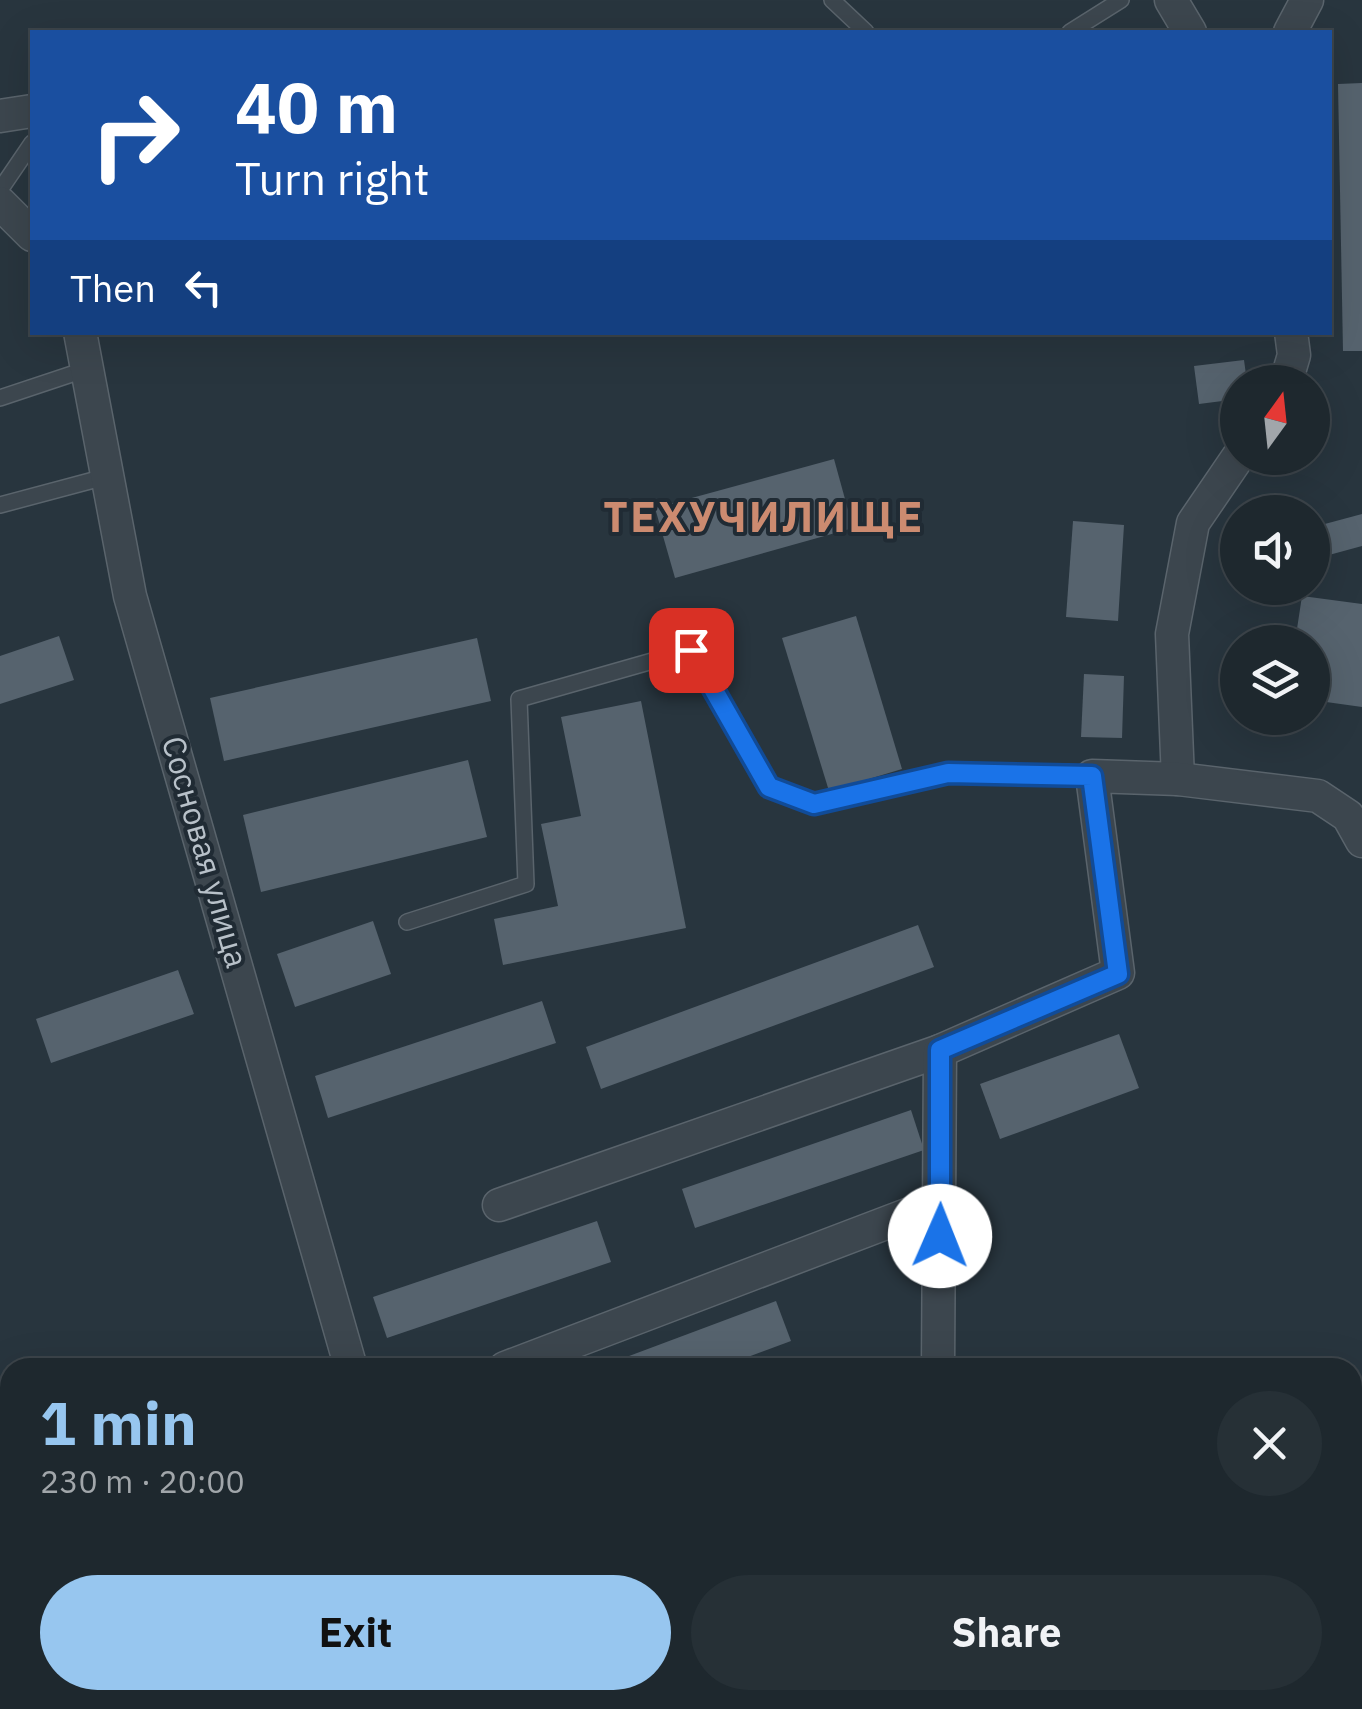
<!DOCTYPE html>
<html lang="en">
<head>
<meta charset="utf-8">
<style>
	:root { --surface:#1e282e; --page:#263036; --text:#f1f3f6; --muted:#a1a6aa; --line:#3c444a; --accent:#97c6ef }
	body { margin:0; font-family:"IBM Plex Sans",sans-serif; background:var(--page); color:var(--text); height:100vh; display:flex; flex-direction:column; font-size:38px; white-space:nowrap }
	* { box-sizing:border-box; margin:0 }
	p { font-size:32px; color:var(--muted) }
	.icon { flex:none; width:55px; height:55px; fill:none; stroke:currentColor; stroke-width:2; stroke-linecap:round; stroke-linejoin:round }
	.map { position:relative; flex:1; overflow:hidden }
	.side { position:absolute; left:0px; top:1358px; width:1362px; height:352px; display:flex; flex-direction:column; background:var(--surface); border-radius:30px 30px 0 0; box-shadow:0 10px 40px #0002,0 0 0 2px var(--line) }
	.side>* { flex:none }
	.top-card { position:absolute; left:30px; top:30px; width:1302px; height:305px; border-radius:0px; box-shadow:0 10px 40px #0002,0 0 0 2px var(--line); background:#1a4fa0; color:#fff; overflow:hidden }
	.needle { width:65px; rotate:15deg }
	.fabs { position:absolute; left:1220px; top:365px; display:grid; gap:20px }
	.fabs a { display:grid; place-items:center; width:110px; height:110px; border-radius:50%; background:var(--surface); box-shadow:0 10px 40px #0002,0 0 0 2px var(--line); font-size:50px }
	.pin { position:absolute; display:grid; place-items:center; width:85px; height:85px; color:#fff; margin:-42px; border-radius:20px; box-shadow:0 5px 15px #0006 }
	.me { position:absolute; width:110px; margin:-55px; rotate:1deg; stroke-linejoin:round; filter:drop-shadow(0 0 8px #0008) }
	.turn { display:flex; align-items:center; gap:35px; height:210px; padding:0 40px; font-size:45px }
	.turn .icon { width:130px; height:130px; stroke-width:2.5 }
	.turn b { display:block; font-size:70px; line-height:85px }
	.then { display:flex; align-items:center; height:95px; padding:0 40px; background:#0003; gap:20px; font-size:38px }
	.round { display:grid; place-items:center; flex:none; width:105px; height:105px; border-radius:52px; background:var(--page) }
	.summary { display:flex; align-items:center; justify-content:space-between; height:170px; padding:0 40px }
	h1 { font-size:60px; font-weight:700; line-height:75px; color:var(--accent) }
	.action { display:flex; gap:20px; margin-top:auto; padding:20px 40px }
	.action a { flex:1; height:115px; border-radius:60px; background:var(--accent); color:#111; font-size:40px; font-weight:700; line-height:115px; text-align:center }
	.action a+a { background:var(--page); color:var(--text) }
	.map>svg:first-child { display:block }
	.building { fill:#56636e }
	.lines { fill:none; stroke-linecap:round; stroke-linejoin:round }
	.service-casing { stroke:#5a646c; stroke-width:18 }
	.minor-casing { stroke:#5a646c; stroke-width:35 }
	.tertiary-casing { stroke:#5a646c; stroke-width:42 }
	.service { stroke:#3c464e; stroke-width:15 }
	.minor { stroke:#3c464e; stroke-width:32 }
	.tertiary { stroke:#3c464e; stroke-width:40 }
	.route-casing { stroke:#114b97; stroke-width:25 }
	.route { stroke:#1a73e8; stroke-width:18 }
	.labels { text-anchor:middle; stroke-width:8; stroke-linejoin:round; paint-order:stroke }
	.street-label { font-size:32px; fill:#b8c1c9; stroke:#202b34 }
	.district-label { font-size:42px; font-weight:bold; letter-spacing:2.5px; fill:#cc8b70; stroke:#202b34 }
</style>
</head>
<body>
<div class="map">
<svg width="1362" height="1709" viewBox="0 0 1362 1709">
	<rect width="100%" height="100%" fill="#28353e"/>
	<!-- building -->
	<g class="building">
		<polygon points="1362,83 1362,351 1343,351 1338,84"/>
		<polygon points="1244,360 1247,382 1238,382 1238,399 1199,404 1194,366"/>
		<polygon points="834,459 853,528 675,578 655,508"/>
		<polygon points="1362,514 1362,546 1329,555 1321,525"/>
		<polygon points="1073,521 1124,525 1118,621 1066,617"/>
		<polygon points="1302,596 1362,604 1362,707 1312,700 1312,642 1295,642"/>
		<polygon points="856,616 902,769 829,791 782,638"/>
		<polygon points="59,636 74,680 0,704 0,656"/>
		<polygon points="477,638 491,701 224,761 210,698"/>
		<polygon points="1084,674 1124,676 1122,738 1081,737"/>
		<polygon points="641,701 686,928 503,965 494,919 558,906 541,824 581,816 561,717"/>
		<polygon points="468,760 487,837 261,892 243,815"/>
		<polygon points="373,921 391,974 295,1007 277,954"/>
		<polygon points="918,925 934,967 601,1089 586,1047"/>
		<polygon points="178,970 194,1014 51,1063 36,1019"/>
		<polygon points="542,1001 556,1043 328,1118 315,1076"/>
		<polygon points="1119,1034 1139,1088 1000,1139 980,1084"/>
		<polygon points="911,1110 924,1150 695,1228 682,1189"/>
		<polygon points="597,1221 611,1262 387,1338 373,1297"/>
		<polygon points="776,1301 791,1341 718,1368 597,1368"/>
		<polygon points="10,1569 10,1631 0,1635 0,1573"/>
	</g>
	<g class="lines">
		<!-- service casing -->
		<g class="service-casing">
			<g id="service">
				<polyline points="832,0 866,32"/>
				<polyline points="1070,32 1121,0"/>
				<polyline points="0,190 32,143"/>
				<polyline points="0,398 87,369"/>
				<polyline points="0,505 105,477"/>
				<polyline points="407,922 526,884 519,699 691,650 769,787 814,804 948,773 1092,776"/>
			</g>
		</g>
		<!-- minor casing -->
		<g class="minor-casing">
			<g id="minor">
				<polyline points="1171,0 1190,32"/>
				<polyline points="1290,32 1307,0"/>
				<polyline points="0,116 32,111"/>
				<polyline points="0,203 32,235"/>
				<polyline points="80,332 130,596 351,1368"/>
				<polyline points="1286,382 1294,355 1291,332"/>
				<polyline points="1178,779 1172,634 1193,523 1238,457"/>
				<polyline points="499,1205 940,1051 1118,973 1092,776 1178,779 1318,796 1348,816 1362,841"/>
				<polyline points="505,1368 941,1202"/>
				<polyline points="938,1368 940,1051"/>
				<polyline points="801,1709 802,1700"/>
			</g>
		</g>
		<!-- tertiary casing -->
		<g class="tertiary-casing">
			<g id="tertiary">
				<polyline points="1352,1458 1362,1454"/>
				<polyline points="629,1709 655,1700"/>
			</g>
		</g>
		<!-- service -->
		<use href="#service" class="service"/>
		<!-- minor -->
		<use href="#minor" class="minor"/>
		<!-- tertiary -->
		<use href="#tertiary" class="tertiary"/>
	</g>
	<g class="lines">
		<!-- route casing -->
		<g class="route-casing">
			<polyline id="route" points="691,650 769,787 814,804 948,773 1092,776 1118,974 940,1050 940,1236"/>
		</g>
		<!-- route -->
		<use href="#route" class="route"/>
	</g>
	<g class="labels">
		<!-- street labels -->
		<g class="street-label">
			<text transform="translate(205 852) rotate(74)" y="11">Сосновая улица</text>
		</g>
		<!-- district labels -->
		<g class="district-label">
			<text x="764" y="532">ТЕХУЧИЛИЩЕ</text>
		</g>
	</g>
</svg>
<div class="fabs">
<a><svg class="needle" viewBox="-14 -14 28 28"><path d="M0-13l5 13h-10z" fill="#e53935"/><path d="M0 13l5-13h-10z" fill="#a1a6aa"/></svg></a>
<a><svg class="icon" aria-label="sound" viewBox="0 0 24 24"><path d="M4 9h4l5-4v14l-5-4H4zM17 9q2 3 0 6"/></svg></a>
<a><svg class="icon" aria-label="layers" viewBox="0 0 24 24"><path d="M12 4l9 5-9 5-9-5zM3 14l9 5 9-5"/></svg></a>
</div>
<div class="pin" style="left:691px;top:650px;background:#d93025"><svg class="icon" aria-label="arrive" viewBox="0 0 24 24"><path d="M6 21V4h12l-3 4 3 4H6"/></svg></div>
<svg class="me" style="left:940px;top:1236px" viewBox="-20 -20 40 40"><circle r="19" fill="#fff"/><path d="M0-13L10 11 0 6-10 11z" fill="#1a73e8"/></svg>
<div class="top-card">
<div class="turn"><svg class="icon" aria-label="right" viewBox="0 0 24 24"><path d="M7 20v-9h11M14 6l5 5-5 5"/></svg><div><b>40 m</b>Turn right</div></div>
<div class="then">Then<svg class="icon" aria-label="left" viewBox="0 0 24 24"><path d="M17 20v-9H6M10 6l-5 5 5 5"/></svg></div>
</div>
<section class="side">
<div class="summary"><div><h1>1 min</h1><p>230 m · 20:00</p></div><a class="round"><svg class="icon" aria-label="close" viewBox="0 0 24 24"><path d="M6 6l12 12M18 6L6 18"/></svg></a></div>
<div class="action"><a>Exit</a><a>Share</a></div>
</section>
</div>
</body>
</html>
